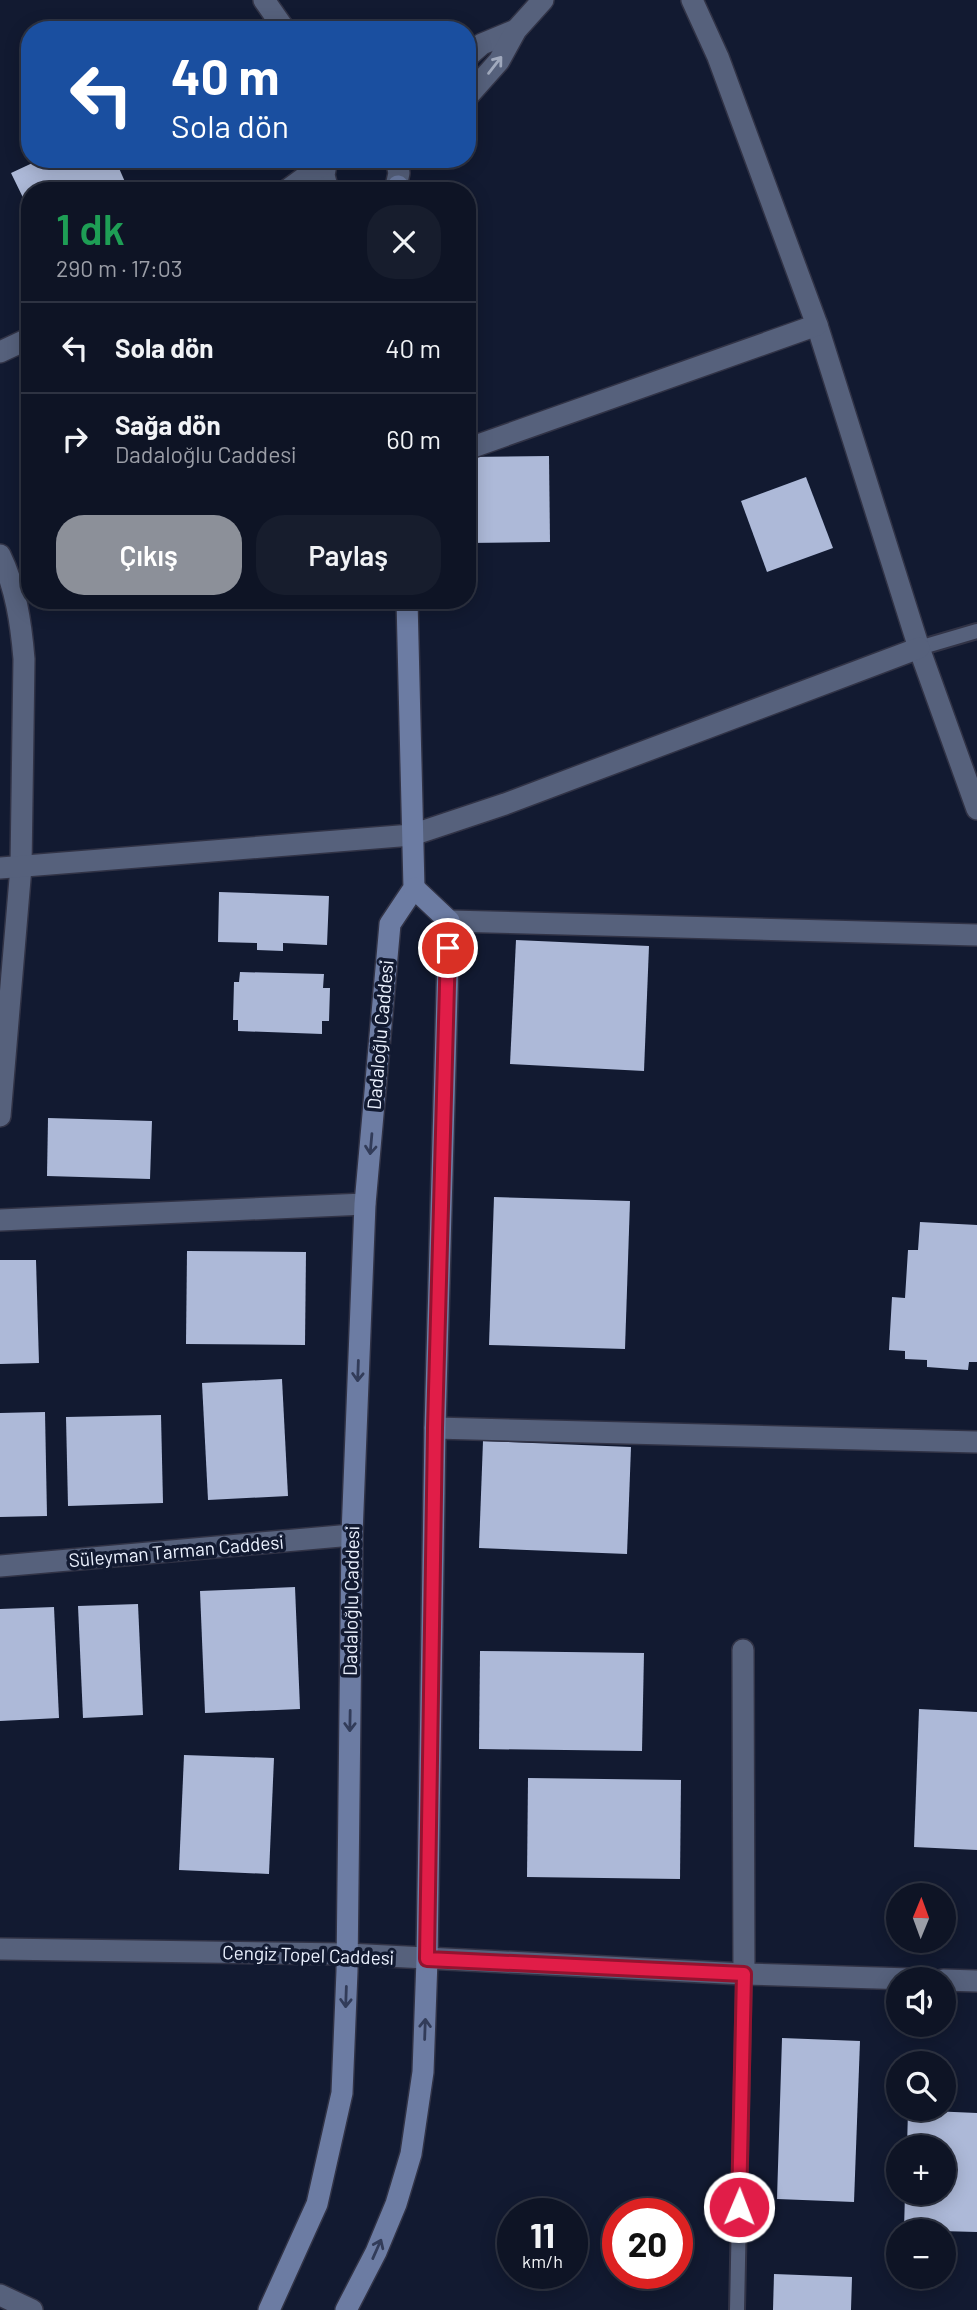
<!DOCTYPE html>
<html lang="tr">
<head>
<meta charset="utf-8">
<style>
	:root { --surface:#0e1425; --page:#171d2d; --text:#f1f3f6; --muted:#9b9ea7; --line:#2e3342; --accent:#8c9099 }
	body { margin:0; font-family:Barlow,sans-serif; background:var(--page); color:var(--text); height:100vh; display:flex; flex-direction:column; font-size:26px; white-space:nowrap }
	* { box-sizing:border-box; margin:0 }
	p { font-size:23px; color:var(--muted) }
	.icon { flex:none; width:38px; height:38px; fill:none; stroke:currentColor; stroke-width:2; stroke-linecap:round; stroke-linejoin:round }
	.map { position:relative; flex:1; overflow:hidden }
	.panel { position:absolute; left:21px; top:182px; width:455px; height:427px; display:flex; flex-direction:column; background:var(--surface); border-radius:28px; box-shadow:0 4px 18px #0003,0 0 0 2px var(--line) }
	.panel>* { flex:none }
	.top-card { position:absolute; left:21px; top:21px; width:455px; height:147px; border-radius:28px; box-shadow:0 4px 18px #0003,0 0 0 2px var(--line); background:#1a4fa0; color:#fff; overflow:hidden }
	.needle { width:46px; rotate:1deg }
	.fabs { position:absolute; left:886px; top:1883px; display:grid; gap:14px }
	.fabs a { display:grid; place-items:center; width:70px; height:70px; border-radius:50%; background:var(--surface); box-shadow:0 4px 18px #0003,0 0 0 2px var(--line); font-size:35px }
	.speed { position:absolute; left:497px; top:2198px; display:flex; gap:14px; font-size:35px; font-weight:700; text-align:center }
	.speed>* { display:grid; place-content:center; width:91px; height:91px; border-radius:50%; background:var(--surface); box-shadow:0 4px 18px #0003,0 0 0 2px var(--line); line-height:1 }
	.speed small { font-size:18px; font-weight:400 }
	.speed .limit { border:10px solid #d22; background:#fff; color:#111 }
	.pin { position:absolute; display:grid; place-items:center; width:60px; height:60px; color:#fff; margin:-30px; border:4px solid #fff; border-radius:50%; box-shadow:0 2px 7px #0007 }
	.me { position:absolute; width:77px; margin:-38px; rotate:1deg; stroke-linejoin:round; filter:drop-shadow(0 0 5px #0008) }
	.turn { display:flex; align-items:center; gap:24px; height:147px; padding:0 35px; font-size:32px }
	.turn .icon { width:91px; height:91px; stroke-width:2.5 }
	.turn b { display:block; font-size:49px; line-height:60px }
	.round { display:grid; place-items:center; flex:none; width:74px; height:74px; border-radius:28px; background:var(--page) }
	.headline { display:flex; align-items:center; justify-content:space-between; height:119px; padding:0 35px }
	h1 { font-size:42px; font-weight:600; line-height:52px; color:#1e9e55 }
	.button { display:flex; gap:14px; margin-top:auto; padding:14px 35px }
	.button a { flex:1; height:80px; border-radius:28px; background:var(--accent); color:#fff; font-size:28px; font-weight:600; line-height:80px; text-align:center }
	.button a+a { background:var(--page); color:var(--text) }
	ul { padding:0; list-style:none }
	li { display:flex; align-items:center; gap:21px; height:91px; padding:0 35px; border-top:2px solid var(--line) }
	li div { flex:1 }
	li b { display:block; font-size:26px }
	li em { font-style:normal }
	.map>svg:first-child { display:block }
	.building { fill:#adb9d8 }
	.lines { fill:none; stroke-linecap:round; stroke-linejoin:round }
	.lane-casing { stroke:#313346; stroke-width:18 }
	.street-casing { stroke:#313346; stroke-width:24 }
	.secondary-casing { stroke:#313346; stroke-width:24 }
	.lane { stroke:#56617c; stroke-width:14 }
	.street { stroke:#56617c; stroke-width:21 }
	.secondary { stroke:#6c7ca3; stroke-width:21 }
	.oneway { stroke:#a0a9bd }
	.oneway2 { stroke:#323c59 }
	.route-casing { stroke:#92132f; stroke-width:18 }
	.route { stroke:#e11d48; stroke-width:12 }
	.labels { text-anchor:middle; stroke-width:7; stroke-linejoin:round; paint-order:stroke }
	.street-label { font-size:19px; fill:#ebf1fe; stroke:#121a31 }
</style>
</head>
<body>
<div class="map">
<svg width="977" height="2310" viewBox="0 0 977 2310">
	<rect width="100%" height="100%" fill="#121a31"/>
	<!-- building -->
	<g class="building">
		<polygon points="41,159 115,159 129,191 30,191 30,212 11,173"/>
		<polygon points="549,456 550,542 467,543 467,457"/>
		<polygon points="806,477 833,548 767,572 741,501"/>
		<polygon points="80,600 98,600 83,607"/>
		<polygon points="219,892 329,896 327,945 283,943 283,951 257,950 257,943 218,942"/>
		<polygon points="516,940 649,946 644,1071 510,1064"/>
		<polygon points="240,972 324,974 323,988 330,988 329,1021 322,1021 322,1034 238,1031 238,1020 233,1020 234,982 239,982"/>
		<polygon points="48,1118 152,1121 150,1179 47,1176"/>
		<polygon points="494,1197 630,1201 625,1349 489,1345"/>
		<polygon points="920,1222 977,1225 977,1362 969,1362 968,1370 927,1367 927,1360 905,1359 905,1351 889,1350 892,1297 905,1298 908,1250 918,1250"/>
		<polygon points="187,1251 306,1252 305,1345 186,1344"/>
		<polygon points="0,1260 36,1260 39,1363 0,1364"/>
		<polygon points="282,1379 288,1496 208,1500 202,1383"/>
		<polygon points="45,1412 47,1516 0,1517 0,1413"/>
		<polygon points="161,1415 163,1503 68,1506 66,1417"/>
		<polygon points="483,1441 631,1447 627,1554 479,1548"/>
		<polygon points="295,1587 300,1709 205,1713 200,1591"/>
		<polygon points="138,1604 143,1715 83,1718 78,1606"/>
		<polygon points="54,1607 59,1718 0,1721 0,1609"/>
		<polygon points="480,1651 644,1653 642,1751 479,1749"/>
		<polygon points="919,1709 977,1712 977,1850 914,1847"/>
		<polygon points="184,1755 274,1758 269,1874 179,1870"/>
		<polygon points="528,1778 681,1780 680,1879 527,1877"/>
		<polygon points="782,2038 860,2041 854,2202 777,2199"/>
		<polygon points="908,2110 977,2113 977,2232 904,2230 905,2193 943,2193 943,2147 907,2147"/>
		<polygon points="774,2274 852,2277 851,2310 773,2310"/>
	</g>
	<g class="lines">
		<!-- lane casing -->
		<g class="lane-casing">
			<g id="lane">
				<polyline points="919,648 977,631"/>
				<polyline points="737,2310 744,1974"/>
			</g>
		</g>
		<!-- street casing -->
		<g class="street-casing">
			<g id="street">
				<polyline points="264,0 285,30"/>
				<polyline points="467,57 482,44 516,30"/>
				<polyline points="467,97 499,61 516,30 543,0"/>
				<polyline points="327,159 324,175 328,191"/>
				<polyline points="286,191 326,162"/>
				<polyline points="395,191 399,173 396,159"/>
				<polyline points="817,325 919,648 977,809"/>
				<polyline points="0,352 30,338"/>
				<polyline points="467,449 817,325 718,57 692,0"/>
				<path d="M 0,555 C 16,588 21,623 24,659 L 21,867 L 0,1116"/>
				<polyline points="0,868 412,835 505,804 919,648"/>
				<polyline points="449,921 977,935"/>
				<polyline points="0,1220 365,1204"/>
				<polyline points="435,1428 977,1442"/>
				<polyline points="0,1566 352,1535"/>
				<polyline points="743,1650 744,1974"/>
				<polyline points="0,1949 347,1954 744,1974 910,1979"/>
				<polyline points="943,1980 977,1981"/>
				<polyline points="0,2295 32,2310"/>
			</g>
		</g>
		<!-- secondary casing -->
		<g class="secondary-casing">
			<g id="secondary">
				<polyline points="398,186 402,191"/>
				<polyline points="269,2310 317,2204 342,2093 347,1971 352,1535 365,1204 390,924 414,888 407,600"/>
				<polyline points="346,2310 376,2252 396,2204 411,2154 423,2072 427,1959 435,1428 449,921 414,888"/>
			</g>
		</g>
		<!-- lane -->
		<use href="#lane" class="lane"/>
		<!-- street -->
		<use href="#street" class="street"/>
		<!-- secondary -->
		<use href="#secondary" class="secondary"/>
	</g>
	<!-- one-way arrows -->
	<defs><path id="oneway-shaft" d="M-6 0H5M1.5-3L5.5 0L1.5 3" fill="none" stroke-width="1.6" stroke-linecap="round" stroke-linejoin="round" transform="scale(1.75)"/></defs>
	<use class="oneway" href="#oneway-shaft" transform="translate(495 65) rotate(-52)"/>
	<g class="oneway2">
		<use href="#oneway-shaft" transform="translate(371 1144) rotate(95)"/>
		<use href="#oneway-shaft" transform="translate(358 1371) rotate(92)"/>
		<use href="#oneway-shaft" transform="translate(350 1721) rotate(91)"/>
		<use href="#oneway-shaft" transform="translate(346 1997) rotate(92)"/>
		<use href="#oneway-shaft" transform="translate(425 2029) rotate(-88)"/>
		<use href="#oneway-shaft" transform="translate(377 2249) rotate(-66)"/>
	</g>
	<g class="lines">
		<!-- route casing -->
		<g class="route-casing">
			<polyline id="route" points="448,948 435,1428 427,1959 744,1974 739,2207"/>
		</g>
		<!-- route -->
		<use href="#route" class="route"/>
	</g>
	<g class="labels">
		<!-- street labels -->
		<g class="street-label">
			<text transform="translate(380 1035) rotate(-85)" y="7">Dadaloğlu Caddesi</text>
			<text transform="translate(176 1551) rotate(-5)" y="7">Süleyman Tarman Caddesi</text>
			<text transform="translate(351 1601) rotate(-89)" y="7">Dadaloğlu Caddesi</text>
			<text transform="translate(308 1955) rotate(2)" y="7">Cengiz Topel Caddesi</text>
		</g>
	</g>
</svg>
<div class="fabs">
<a><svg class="needle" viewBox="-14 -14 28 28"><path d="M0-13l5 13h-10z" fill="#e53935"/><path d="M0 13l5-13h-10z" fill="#9b9ea7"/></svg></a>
<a><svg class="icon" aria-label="sound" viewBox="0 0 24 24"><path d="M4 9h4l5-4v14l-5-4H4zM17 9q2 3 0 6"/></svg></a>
<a><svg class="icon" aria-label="search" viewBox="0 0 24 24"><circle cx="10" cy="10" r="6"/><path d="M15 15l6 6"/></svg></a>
<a>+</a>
<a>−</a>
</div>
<div class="speed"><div>11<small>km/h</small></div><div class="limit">20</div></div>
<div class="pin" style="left:448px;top:948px;background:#d93025"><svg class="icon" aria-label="arrive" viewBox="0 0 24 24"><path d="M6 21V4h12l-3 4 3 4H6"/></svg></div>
<svg class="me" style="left:739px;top:2207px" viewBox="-20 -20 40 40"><circle r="17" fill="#e11d48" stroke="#fff" stroke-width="3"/><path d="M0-11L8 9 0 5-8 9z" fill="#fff"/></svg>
<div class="top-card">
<div class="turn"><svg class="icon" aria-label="left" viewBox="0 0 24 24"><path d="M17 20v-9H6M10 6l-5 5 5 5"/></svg><div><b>40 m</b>Sola dön</div></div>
</div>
<section class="panel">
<div class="headline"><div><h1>1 dk</h1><p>290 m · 17:03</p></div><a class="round"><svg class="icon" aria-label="close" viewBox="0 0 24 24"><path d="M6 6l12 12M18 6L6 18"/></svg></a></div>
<ul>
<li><svg class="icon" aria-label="left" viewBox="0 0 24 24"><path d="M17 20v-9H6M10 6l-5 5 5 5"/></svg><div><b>Sola dön</b></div><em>40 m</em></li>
<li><svg class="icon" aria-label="right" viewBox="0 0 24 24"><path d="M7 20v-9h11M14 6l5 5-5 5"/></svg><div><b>Sağa dön</b><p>Dadaloğlu Caddesi</p></div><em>60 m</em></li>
</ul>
<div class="button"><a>Çıkış</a><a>Paylaş</a></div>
</section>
</div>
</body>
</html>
